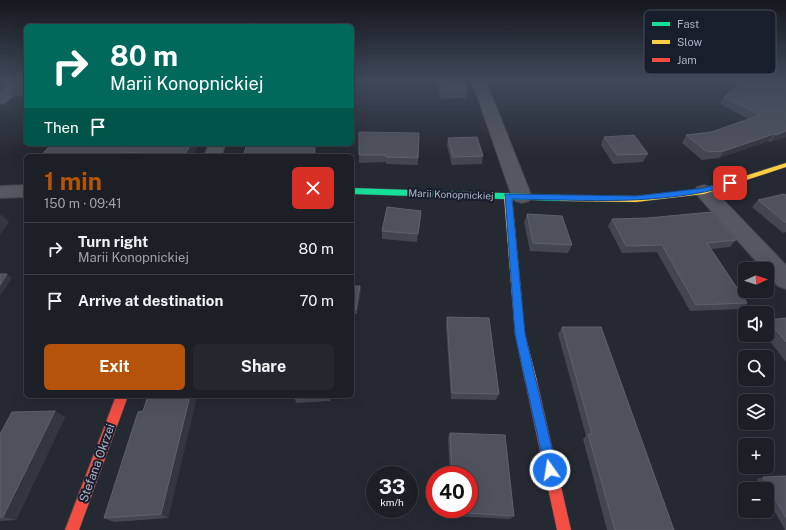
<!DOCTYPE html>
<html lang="en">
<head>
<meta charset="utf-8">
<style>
	:root { --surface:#1c1f26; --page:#25272e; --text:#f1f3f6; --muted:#a0a2a7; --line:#3a3d43; --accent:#b45309 }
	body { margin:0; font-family:"Public Sans",sans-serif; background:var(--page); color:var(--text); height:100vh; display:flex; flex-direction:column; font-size:15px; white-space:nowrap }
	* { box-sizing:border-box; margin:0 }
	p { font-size:13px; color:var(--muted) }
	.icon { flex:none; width:22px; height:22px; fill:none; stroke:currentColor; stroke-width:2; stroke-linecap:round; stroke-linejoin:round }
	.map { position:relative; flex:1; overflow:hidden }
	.sheet { position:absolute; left:24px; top:154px; width:330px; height:244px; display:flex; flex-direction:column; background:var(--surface); border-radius:6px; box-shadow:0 4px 16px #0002,0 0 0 1px var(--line) }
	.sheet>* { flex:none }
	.banner { position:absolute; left:24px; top:24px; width:330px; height:122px; border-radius:6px; box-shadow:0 4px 16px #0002,0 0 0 1px var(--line); background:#00695c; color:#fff; overflow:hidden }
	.needle { width:26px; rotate:87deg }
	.tools { position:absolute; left:738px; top:262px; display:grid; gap:8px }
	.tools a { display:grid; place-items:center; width:36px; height:36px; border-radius:6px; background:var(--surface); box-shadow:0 4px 16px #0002,0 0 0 1px var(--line); font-size:20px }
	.speed { position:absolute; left:366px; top:466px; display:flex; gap:8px; font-size:20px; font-weight:700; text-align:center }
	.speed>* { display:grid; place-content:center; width:52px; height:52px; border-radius:50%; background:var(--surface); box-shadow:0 4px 16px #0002,0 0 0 1px var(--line); line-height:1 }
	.speed small { font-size:10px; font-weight:400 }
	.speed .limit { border:6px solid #d22; background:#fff; color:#111 }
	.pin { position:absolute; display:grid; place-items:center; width:34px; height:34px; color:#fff; margin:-17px; border-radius:8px; box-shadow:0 2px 6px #0006 }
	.me { position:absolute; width:44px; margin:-22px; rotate:347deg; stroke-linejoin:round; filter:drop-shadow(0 0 3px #0008) }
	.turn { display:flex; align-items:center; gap:14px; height:84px; padding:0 20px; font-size:18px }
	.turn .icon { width:52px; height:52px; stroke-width:2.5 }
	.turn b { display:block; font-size:28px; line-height:34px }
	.then { display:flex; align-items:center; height:38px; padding:0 20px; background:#0003; gap:8px; font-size:15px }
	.round { display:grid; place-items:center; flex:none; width:42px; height:42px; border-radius:6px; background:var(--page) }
	.overview { display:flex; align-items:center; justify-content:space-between; height:68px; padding:0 20px }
	h1 { font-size:24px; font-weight:700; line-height:30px; color:var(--accent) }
	.cta { display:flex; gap:8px; margin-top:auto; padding:8px 20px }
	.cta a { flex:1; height:46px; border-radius:6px; background:var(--accent); color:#fff; font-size:16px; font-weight:700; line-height:46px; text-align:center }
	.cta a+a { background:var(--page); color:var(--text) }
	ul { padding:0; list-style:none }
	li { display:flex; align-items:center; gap:12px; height:52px; padding:0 20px; border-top:1px solid var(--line) }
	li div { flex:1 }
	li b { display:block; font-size:15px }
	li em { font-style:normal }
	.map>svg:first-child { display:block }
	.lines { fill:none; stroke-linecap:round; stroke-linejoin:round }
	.street-casing { stroke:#41444b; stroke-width:2 }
	.fast-casing { stroke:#42464f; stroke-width:1 }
	.slow-casing { stroke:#42464f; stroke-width:1 }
	.jam-casing { stroke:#42464f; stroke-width:1 }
	.street { fill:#555860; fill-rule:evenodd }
	.fast { fill:#16e098; fill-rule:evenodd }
	.slow { fill:#ffcf43; fill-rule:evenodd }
	.jam { fill:#f24e42; fill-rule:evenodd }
	.wall { fill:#434650 }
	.shaded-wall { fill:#32363f }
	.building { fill:#4f525c; stroke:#5e616c }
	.route { fill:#1a73e8; stroke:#114b97 }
	.labels { text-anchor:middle; stroke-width:4; stroke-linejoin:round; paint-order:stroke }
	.street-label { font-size:10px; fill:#aeb3c4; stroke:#191e2c }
	.near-street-label { font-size:12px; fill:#aeb3c4; stroke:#191e2c }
	.key { fill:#191e2c; stroke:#464b5a; stroke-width:1 }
	.key-label { font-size:11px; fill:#aeb3c4 }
</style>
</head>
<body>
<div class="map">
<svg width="786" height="530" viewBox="0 0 786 530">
	<rect width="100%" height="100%" fill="#252932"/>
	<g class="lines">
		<!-- street casing -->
		<g class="street-casing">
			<g id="street">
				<polygon points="12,81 26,81 26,83 5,103 0,104 0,92"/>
				<polygon points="472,81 486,81 532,197 529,201 522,203 515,201 512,197"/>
				<polygon points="209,144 225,144 222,156 204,156"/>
				<polygon points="26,185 26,197 0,198 0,186"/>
				<polygon points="704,185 711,187 786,265 786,289 778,286 767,274 767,269 763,269 697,195 695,191 697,187"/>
			</g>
		</g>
		<!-- fast casing -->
		<g class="fast-casing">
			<polygon id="fast" points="352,188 561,195 565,198 561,201 352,194"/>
		</g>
		<!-- slow casing -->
		<g class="slow-casing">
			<g id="slow">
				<polygon points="786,163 786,167 704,194 636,202 561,201 557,198 561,195 636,196 703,189"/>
				<polygon points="508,193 512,196 525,334 537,381 535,385 531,386 527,385 525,381 515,334 504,196"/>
			</g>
		</g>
		<!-- jam casing -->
		<g class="jam-casing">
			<g id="jam">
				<polygon points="531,376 535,377 537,381 571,530 557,530 525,381 527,377"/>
				<polygon points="116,396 128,396 79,530 65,530"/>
			</g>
		</g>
		<!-- street -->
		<use href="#street" class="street"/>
		<!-- fast -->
		<use href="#fast" class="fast"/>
		<!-- slow -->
		<use href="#slow" class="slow"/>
		<!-- jam -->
		<use href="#jam" class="jam"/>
	</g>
	<!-- wall -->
	<g class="wall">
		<polygon points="26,81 26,96 14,96 9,88"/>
		<polygon points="436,81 464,81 467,90 466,98 441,99"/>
		<polygon points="786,81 786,137 770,142 768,141 719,158 702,160 682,143 686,135 711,132 748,119 720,104 724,97"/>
		<polygon points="419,133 418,165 386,164 386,162 359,163 359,155"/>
		<polygon points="604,137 648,154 643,162 613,164 601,145"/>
		<polygon points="448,138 483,156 482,164 452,165 447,146"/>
		<polygon points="51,144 199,144 192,156 41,156"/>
		<polygon points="786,195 786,232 783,233 752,207 758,200"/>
		<polygon points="421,211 417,242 382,239 382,231"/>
		<polygon points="527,214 572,245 568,253 530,251 524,222"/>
		<polygon points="612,219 736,240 730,247 711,249 747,303 740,309 690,311 657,252 622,253 608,226"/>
		<polygon points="352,286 360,286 361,290 357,314 352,314"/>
		<polygon points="447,317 499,394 496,400 451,399 446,325"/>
		<polygon points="786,318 786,362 765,335 767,335 767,320 768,320"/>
		<polygon points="562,327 674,530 607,530 583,439 586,436 558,334"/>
		<polygon points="148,396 197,396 168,518 114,522 104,518 143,411"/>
		<polygon points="296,396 330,396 330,401 296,403 295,399"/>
		<polygon points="55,411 65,417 16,520 0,521 0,434"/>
		<polygon points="450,433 514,516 510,519 451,516 451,509 469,509 469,475 450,475 448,438"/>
		<polygon points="786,476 786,530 785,530 767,497 767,489 763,489 757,479 763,477"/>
	</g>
	<!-- shaded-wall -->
	<g class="shaded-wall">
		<polygon points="0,81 11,81 0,90"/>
		<polygon points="786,131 786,137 770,142 776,135"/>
		<polygon points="774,134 768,141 719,158 724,151"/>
		<polygon points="191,144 199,144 192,156 184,156"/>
		<polygon points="315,144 317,144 316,156 314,156"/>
		<polygon points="122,152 124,156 119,156"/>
		<polygon points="421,211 421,219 417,242 418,234"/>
		<polygon points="1,214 9,222 0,235 0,216"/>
		<polygon points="7,274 12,278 0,296 0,285"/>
		<polygon points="360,286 361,290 357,314 356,310"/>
		<polygon points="190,396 197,396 168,518 161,514"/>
		<polygon points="55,411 65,417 16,520 3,517"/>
	</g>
	<!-- building -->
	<g class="building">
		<polygon points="17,81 26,81 26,88 9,88"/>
		<polygon points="439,81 464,81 467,90 442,91"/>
		<polygon points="743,81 786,81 786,131 776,135 774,134 724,151 707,152 686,135 711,132 760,115 724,97"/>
		<polygon points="359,132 419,133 418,158 386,157 386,155 359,155"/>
		<polygon points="634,135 648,154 617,155 604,137"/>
		<polygon points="477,137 483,156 453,157 448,138"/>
		<polygon points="51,144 191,144 184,156 122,152 119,156 41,156"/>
		<polygon points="247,144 315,144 314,156 243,156"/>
		<polygon points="784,194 786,195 786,223 758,200"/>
		<polygon points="387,207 421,211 418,234 382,231"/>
		<polygon points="711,212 736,240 707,243 747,303 696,305 662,245 626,246 612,219 648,218"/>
		<polygon points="527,214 562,216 572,245 533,243"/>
		<polygon points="0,274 7,274 0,285"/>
		<polygon points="352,286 360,286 356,310 352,310"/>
		<polygon points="447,317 489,318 499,394 452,393"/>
		<polygon points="786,318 786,342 768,320"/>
		<polygon points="562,327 601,327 674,530 615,530 588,434 592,434"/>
		<polygon points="148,396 190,396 161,514 104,518 138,412 143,411"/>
		<polygon points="296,396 329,396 329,398 295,399"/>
		<polygon points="55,411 3,517 0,517 0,434 12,412"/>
		<polygon points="450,433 505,435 514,516 453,512 453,509 469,509 469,475 452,475"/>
		<polygon points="786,476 786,518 763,477"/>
	</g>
	<!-- sky -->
	<linearGradient id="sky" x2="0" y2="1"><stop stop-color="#14171c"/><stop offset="0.52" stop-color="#40495a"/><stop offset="1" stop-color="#40495a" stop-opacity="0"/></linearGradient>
	<rect width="786" height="155" fill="url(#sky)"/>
	<!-- route -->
	<path class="route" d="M 730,180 L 734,183 L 733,185 C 661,206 586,200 512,199 L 525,334 L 557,470 L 555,474 L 550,476 L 546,474 L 515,334 L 505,194 L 636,196 L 704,188 Z"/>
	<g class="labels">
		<!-- street labels -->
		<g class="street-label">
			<text transform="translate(451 194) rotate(2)" y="4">Marii Konopnickiej</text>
		</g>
		<!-- near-street labels -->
		<g class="near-street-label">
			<text transform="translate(97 463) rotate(-70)" y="4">Stefana Okrzei</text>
		</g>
	</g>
	<!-- legend -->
	<rect x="644" y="10" width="132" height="64" rx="6" class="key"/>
	<rect x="652" y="22" width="18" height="4" fill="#16e098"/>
	<rect x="652" y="40" width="18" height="4" fill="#ffcf43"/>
	<rect x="652" y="58" width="18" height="4" fill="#f24e42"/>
	<g class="key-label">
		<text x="677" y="28">Fast</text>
		<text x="677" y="46">Slow</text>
		<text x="677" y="64">Jam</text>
	</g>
</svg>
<div class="tools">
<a><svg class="needle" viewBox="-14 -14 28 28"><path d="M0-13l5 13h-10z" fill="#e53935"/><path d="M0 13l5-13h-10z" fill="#a0a2a7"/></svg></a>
<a><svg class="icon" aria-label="sound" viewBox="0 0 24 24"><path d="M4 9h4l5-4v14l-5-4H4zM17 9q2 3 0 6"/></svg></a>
<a><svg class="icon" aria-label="search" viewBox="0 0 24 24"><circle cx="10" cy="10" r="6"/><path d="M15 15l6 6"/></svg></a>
<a><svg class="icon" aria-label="layers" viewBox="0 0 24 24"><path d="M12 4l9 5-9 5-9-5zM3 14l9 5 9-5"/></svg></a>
<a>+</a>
<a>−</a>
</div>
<div class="speed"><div>33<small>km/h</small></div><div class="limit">40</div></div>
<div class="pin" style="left:730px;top:183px;background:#d93025"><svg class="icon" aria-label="arrive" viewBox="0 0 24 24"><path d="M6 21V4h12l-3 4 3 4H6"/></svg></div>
<svg class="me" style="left:550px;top:470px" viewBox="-20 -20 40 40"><circle r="17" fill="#1a73e8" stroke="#fff" stroke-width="3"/><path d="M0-11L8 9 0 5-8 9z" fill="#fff"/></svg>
<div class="banner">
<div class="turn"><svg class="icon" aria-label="right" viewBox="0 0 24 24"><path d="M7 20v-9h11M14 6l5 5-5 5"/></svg><div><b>80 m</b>Marii Konopnickiej</div></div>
<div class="then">Then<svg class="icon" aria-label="arrive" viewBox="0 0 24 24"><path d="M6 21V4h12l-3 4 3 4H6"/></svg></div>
</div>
<section class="sheet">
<div class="overview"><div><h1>1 min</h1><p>150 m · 09:41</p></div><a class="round" style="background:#d93025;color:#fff"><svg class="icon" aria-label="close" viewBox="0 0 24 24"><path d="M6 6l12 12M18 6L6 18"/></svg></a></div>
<ul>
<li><svg class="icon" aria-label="right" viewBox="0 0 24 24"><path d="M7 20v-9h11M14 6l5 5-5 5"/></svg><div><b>Turn right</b><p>Marii Konopnickiej</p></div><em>80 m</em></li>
<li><svg class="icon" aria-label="arrive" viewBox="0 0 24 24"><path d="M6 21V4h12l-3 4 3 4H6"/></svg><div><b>Arrive at destination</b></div><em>70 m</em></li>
</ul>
<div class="cta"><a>Exit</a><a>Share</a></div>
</section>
</div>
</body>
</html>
